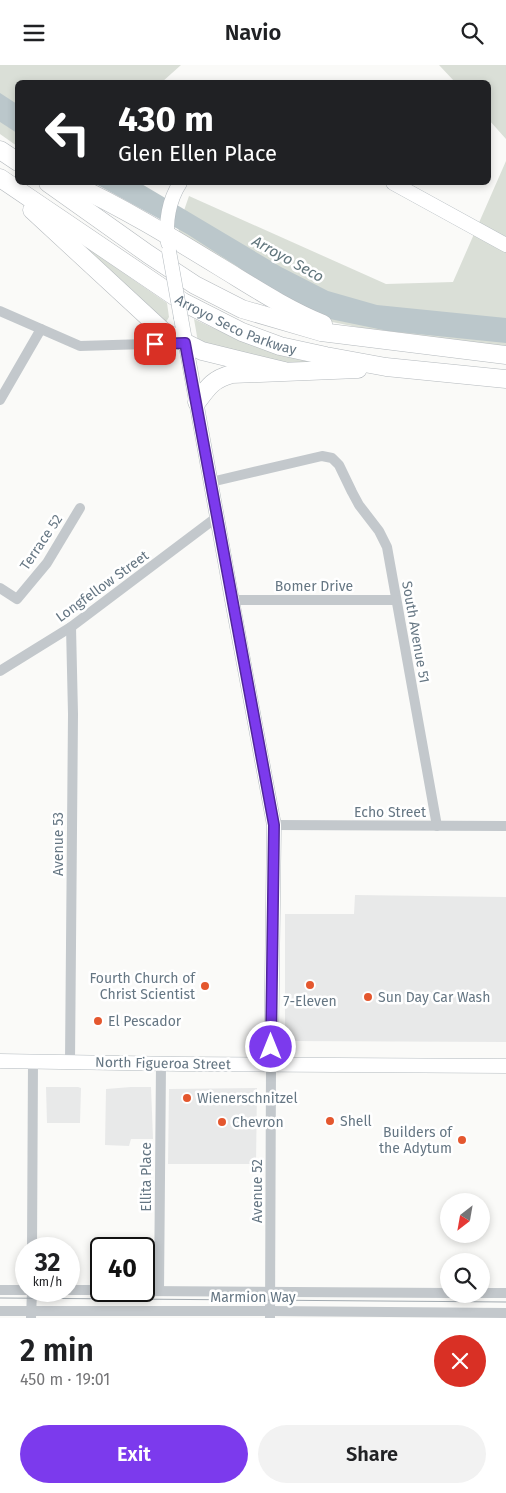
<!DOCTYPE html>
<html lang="en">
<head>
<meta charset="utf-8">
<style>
	:root { --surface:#fff; --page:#f2f2f2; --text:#202124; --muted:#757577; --accent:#7c3aed }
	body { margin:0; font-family:"Fira Sans",sans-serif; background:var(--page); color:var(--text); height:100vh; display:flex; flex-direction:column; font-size:19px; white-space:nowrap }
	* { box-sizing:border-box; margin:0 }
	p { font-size:16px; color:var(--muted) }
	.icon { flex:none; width:28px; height:28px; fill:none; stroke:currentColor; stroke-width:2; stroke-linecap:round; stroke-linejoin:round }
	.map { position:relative; height:1253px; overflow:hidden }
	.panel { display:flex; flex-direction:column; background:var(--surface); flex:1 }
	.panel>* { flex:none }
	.guide { position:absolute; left:15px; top:15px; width:476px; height:105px; border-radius:8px; box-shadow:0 2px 8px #0003; background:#202124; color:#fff; overflow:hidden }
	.needle { width:32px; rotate:211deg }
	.fabs { position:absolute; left:440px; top:1128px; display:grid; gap:10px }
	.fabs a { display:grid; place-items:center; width:50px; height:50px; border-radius:50%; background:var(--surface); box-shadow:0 2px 8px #0003; font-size:25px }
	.speed { position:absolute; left:15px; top:1172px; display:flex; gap:10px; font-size:25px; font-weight:700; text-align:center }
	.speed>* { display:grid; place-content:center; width:65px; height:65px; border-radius:50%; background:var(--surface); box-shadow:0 2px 8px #0003; line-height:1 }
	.speed small { font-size:12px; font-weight:400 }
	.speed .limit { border:2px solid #111; border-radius:8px; background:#fff; color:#111 }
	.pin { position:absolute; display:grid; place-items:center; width:42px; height:42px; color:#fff; margin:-21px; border-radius:10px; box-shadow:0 2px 8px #0006 }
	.me { position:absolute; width:55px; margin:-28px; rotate:0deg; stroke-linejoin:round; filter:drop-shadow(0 0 4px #0008) }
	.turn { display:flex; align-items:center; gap:18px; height:105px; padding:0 20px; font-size:22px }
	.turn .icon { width:65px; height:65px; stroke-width:2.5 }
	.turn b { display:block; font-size:35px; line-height:42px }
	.round { display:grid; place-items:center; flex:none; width:52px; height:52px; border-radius:26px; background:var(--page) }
	.summary { display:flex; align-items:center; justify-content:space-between; height:85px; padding:0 20px }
	h1 { font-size:30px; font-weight:600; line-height:38px }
	.action { display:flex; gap:10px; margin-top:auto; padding:10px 20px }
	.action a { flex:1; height:58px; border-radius:30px; background:var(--accent); color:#fff; font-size:20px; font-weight:600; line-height:58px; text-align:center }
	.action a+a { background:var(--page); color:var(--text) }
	header { display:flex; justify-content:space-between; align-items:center; height:65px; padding:0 20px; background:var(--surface); font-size:22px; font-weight:600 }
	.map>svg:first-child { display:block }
	.built { fill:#e8e9e9 }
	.green { fill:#dadfd7 }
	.water { fill:#bbc7cb }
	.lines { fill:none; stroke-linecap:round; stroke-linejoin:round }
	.secondary-casing { stroke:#b3babf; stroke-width:15 }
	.highway-casing { stroke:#b4b9bd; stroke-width:19 }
	.street { stroke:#c3c8cc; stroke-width:10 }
	.secondary { stroke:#fff; stroke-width:14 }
	.highway { stroke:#fff; stroke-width:18 }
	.tram { stroke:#a2aab0; stroke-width:1 }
	.secondary-bridge-casing { stroke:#b3babf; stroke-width:15; stroke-linecap:butt }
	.secondary-bridge { stroke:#fff; stroke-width:14 }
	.route-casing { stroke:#51269a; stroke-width:12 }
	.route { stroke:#7c3aed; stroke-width:9 }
	.poi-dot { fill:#e4572e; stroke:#fff; stroke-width:2 }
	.labels { text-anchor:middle; stroke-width:5; stroke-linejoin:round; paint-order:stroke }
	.street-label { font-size:14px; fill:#657683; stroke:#fff }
	.poi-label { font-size:14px; fill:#657683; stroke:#fff; text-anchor:start }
	.water-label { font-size:15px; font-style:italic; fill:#60757c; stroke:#fff }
</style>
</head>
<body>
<header><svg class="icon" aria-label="menu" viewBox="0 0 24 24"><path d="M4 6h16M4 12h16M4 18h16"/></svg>Navio<svg class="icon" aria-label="search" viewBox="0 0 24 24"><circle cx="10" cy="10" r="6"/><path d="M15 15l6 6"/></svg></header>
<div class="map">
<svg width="506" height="1253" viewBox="0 0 506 1253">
	<rect width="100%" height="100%" fill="#fafaf8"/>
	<!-- built -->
	<g class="built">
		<polygon points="355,830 506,832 506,977 285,976 285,849 354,849"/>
		<polygon points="46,1022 78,1022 81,1023 80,1058 47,1058"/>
		<polygon points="131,1022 151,1022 153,1074 131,1074 129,1081 105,1080 106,1024"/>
		<polygon points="257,1023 256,1099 168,1099 169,1024"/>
	</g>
	<!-- green -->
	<g class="green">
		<polygon points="0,0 181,0 162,17 18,18 17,81 0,69"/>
		<polygon points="439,0 506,0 506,74 489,55 489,18 455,17"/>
		<polygon points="506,96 506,281 387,268 327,256 181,171 178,163 189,131 386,219 453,217"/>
		<polygon points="73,173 167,238 169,252 166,257 121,220"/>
		<path d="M 194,254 C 237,275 280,291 326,301 L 294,302 L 198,277 Z"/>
	</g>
	<!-- water -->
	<g class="water">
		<polygon points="0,28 17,39 17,68 0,57"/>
		<polygon points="94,118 140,118 281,202 328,226 377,240 506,253 506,278 388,266 330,254 286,233 187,169"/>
	</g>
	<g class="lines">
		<!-- secondary casing -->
		<g class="secondary-casing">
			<g id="secondary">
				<polyline points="393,118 506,180"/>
				<path d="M 168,178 C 165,157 169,135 180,118"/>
				<polyline points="181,253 232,535 274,760 271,1000"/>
				<polyline points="0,996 181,999 506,1001"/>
			</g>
		</g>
		<!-- highway casing -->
		<g class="highway-casing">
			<g id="highway">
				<polyline points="0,85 18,97"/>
				<path id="s1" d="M 0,113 L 183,237 L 242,267 L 280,281 L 326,291 L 386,302 L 506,314"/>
				<polyline points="48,118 148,189 195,220 242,244 321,267 506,290"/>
				<path d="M 70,118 C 122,142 171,172 220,202 C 253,222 286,244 323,259"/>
				<polyline points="32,145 164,267 202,286 284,306"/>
				<path d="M 197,337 C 208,322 213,314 232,309 L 358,304"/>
			</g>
		</g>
		<!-- street -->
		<g class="street">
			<polyline points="0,246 80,281 179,278"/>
			<polyline points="0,335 41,264"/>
			<polyline points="211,417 322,391 332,393 339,400 352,427 359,440 379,466 387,482 437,761"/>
			<polyline points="0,523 17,534 47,498 80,443"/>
			<polyline points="232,535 396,535"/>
			<polyline points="0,606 71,562 217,452"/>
			<polyline points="274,760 506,761"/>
			<polyline points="70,996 73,649 71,562"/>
			<polyline points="32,1184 33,996"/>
			<polyline points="0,1225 26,1225"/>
			<polyline points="69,1225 101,1225"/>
			<polyline points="144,1226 449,1228"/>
			<polyline points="159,1226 161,999"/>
			<polyline points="481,1228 506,1228"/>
			<polyline points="0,1246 270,1246 506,1248"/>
			<polyline points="31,1253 32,1226"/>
			<polyline points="270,1253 271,1000"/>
		</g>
		<!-- secondary -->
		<use href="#secondary" class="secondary"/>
		<!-- highway -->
		<use href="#highway" class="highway"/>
		<!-- tram -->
		<polyline class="tram" points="0,1233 506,1237"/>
		<!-- secondary-bridge casing -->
		<g class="secondary-bridge-casing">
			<polyline id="secondary-bridge" points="169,186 181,253"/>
		</g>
		<!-- secondary-bridge -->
		<use href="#secondary-bridge" class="secondary-bridge"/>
	</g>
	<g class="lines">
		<!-- route casing -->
		<g class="route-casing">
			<polyline id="route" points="155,279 185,278 274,760 271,982"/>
		</g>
		<!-- route -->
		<use href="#route" class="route"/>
	</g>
	<!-- markers -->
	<g class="poi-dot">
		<circle cx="310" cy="920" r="5"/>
		<circle cx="205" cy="921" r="5"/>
		<circle cx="368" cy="932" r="5"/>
		<circle cx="98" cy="956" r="5"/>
		<circle cx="187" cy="1033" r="5"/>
		<circle cx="330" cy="1056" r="5"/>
		<circle cx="222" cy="1057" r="5"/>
		<circle cx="462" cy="1075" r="5"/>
	</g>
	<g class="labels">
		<!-- street labels -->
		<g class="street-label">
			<text dy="5" stroke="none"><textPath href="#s1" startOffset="279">Arroyo Seco Parkway</textPath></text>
			<text transform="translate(41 477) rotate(-56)" y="5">Terrace 52</text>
			<text transform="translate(102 521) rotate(-36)" y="5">Longfellow Street</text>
			<text x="314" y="526">Bomer Drive</text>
			<text transform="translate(416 567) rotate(80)" y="5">South Avenue 51</text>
			<text x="390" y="752">Echo Street</text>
			<text transform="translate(58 779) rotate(-90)" y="5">Avenue 53</text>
			<text transform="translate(163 998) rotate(1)" y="5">North Figueroa Street</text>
			<text transform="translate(146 1112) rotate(-90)" y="5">Ellita Place</text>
			<text transform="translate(257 1126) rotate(-90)" y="5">Avenue 52</text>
			<text x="253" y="1237">Marmion Way</text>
		</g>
		<!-- poi labels -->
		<g class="poi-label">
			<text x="195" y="918" text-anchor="end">Fourth Church of<tspan x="195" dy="16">Christ Scientist</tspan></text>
			<text x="378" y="937">Sun Day Car Wash</text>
			<text x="310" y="941" text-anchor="middle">7-Eleven</text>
			<text x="108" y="961">El Pescador</text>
			<text x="197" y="1038">Wienerschnitzel</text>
			<text x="340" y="1061">Shell</text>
			<text x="232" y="1062">Chevron</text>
			<text x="452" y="1072" text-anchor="end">Builders of<tspan x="452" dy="16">the Adytum</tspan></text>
		</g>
		<!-- water labels -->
		<g class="water-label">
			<text transform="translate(288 194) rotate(29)" y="5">Arroyo Seco</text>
		</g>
	</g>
</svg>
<div class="fabs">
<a><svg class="needle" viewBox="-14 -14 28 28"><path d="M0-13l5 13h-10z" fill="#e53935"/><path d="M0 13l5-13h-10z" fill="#757577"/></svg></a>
<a><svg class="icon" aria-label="search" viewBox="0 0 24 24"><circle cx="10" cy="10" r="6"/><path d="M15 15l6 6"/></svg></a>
</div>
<div class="speed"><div>32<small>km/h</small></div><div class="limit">40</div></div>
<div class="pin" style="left:155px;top:279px;background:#d93025"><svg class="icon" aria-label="arrive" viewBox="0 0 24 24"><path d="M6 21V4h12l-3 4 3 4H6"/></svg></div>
<svg class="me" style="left:271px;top:982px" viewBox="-20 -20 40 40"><circle r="17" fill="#7c3aed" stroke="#fff" stroke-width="3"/><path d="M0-11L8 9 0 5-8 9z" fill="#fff"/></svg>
<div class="guide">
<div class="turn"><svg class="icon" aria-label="left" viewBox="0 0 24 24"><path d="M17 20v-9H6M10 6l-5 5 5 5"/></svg><div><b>430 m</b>Glen Ellen Place</div></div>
</div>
</div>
<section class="panel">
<div class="summary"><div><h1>2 min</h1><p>450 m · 19:01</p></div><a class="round" style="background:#d93025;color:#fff"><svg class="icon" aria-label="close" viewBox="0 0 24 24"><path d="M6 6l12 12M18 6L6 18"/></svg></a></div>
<div class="action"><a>Exit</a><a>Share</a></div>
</section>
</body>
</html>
